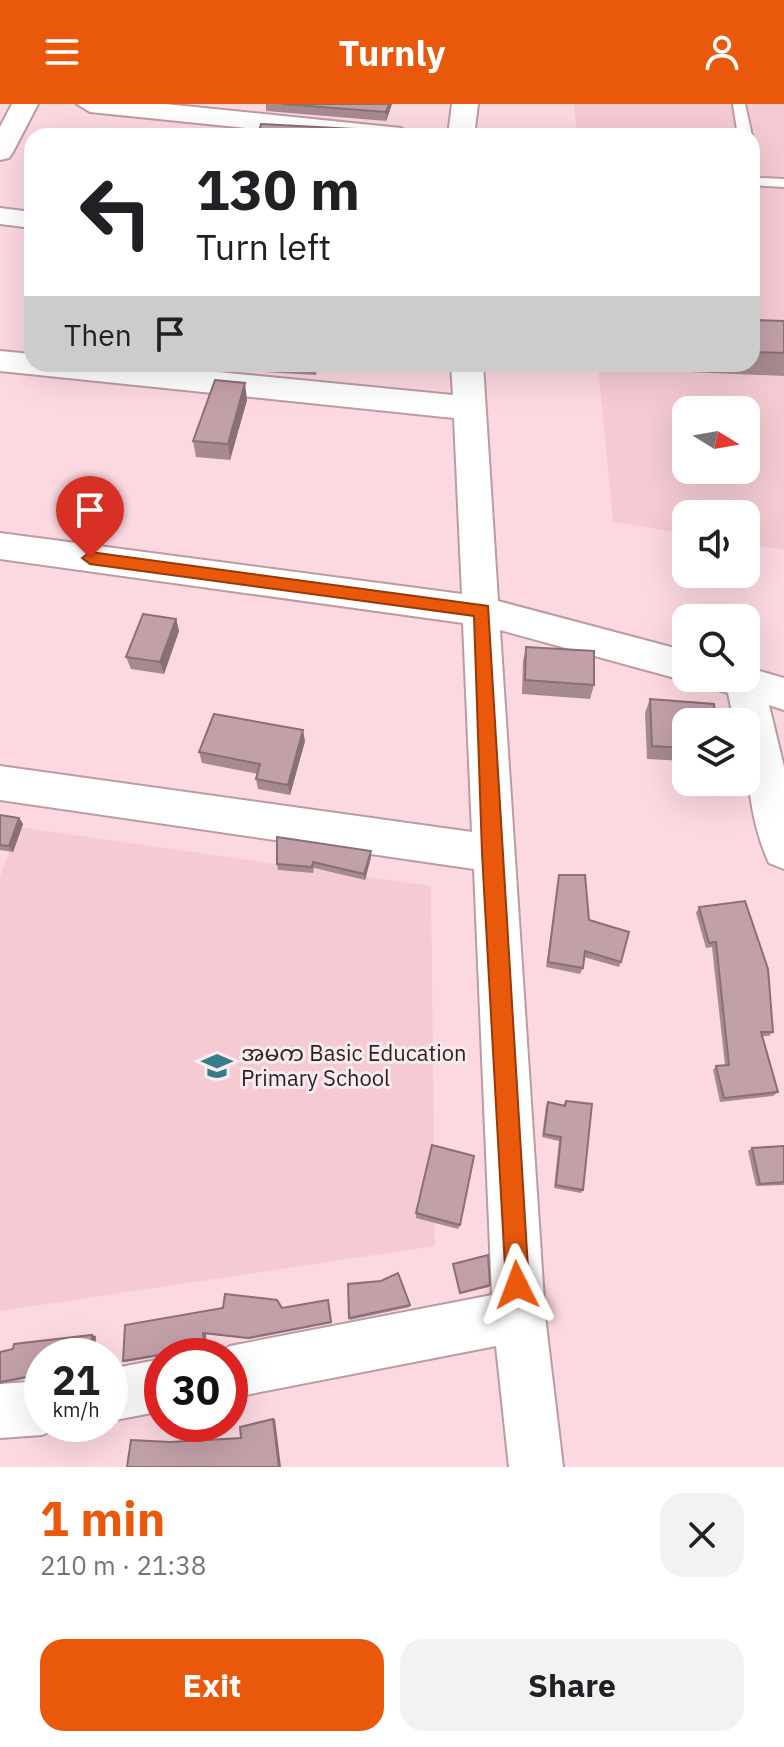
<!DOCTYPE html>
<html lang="en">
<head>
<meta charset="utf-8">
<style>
	:root { --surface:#fff; --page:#f2f2f2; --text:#202124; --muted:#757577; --accent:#ea580c }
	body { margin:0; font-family:"IBM Plex Sans","Noto Sans Myanmar",sans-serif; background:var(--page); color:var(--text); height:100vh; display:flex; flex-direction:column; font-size:30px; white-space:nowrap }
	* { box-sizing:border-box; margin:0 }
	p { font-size:26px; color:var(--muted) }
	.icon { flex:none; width:44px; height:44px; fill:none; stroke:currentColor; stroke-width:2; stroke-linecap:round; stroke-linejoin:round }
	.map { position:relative; height:1363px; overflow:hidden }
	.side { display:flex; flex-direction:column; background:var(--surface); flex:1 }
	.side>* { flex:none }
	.guide { position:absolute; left:24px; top:24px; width:736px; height:244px; border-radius:24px; box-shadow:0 8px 32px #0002; background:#fff; color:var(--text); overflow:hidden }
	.needle { width:52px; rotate:101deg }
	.tools { position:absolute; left:672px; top:292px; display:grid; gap:16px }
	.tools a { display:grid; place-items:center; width:88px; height:88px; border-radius:16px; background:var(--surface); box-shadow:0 8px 32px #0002; font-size:40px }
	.speed { position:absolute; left:24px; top:1234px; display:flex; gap:16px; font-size:40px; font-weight:700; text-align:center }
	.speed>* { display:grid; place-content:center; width:104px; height:104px; border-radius:50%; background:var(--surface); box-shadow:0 8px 32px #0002; line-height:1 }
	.speed small { font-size:20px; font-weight:400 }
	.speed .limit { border:12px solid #d22; background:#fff; color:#111 }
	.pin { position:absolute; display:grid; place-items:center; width:68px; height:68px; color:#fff; margin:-82px -34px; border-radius:50% 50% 50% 0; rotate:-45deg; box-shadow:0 0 8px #0007 }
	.pin .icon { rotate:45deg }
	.me { position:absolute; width:88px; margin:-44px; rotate:357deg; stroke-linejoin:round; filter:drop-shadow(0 0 6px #0008) }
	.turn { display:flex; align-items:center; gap:28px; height:168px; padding:0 40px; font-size:36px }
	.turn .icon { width:104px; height:104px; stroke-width:2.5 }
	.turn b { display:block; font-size:56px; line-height:68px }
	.then { display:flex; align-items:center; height:76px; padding:0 40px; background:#0003; gap:16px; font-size:30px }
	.round { display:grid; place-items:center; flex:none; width:84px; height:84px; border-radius:24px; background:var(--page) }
	.headline { display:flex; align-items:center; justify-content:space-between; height:136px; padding:0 40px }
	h1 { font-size:48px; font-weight:700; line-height:60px; color:var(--accent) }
	.cta { display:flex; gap:16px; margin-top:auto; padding:16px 40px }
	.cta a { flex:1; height:92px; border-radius:24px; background:var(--accent); color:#fff; font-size:32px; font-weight:700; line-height:92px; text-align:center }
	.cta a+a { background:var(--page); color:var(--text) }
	header { display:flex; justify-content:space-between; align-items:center; height:104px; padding:0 40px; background:var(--accent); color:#fff; font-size:36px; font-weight:700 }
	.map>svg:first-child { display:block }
	.built { fill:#f5cad3; fill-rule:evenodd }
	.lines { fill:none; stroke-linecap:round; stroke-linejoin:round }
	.lane-casing { stroke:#bd9ba2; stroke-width:4 }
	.street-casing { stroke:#bd9ba2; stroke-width:4 }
	.lane { fill:#fff; fill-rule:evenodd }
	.street { fill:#fff; fill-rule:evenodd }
	.wall { fill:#a78a90 }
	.shaded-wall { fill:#887076 }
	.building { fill:#c2a0a8; stroke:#887076; stroke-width:2 }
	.route { fill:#ea580c; stroke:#983908; stroke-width:2 }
	.labels { text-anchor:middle; stroke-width:6; stroke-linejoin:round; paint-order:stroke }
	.poi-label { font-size:22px; fill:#2c1f23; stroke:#faebef; text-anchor:start }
</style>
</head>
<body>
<header><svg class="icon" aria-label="menu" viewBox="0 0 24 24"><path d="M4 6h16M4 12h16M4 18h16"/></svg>Turnly<svg class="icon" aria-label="person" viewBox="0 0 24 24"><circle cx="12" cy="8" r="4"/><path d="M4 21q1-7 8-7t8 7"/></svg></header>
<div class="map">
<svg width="784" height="1363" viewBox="0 0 784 1363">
	<rect width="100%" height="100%" fill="#fcd8e0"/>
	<!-- built -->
	<g class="built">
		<path d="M 574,0 L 784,0 L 784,446 L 746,440 L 746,410 L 686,410 L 686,430 L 613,418 L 598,260 L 752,260 L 752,32 L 577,32 ZM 686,306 L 746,306 L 746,366 L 686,366 Z"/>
		<polygon points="18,723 431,782 435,1142 0,1207 0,773"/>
	</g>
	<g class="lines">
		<!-- lane casing -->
		<g class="lane-casing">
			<g id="lane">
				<polygon points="733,0 745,0 752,32 738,32"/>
				<polygon points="752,69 760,74 784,75 784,83 752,81"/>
			</g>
		</g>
		<!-- street casing -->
		<g class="street-casing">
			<g id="street">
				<polygon points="12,0 38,0 13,48 9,54 0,56 0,23"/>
				<polygon points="77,0 165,0 401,24 414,32 325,32 90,8"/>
				<polygon points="452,0 478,0 474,32 448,32"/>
				<polygon points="0,104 32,108 32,124 0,120"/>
				<polygon points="0,247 32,250 32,260 135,260 453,291 451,260 483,260 498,497 686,547 686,574 696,574 686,577 500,526 545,1212 563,1363 509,1363 496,1242 230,1294 230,1252 210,1252 230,1242 492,1191 474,765 0,696 0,662 472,728 463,519 0,455 0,429 462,490 454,314 0,267"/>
				<path d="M 746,563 L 784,574 L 784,606 L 769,601 L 784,663 L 784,765 L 769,759 C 749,716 746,665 746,618 L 734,618 L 728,589 L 715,585 L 709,574 L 746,574 Z"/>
				<polygon points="162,1255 162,1307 110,1317 110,1265"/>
				<polygon points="42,1277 42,1320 62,1320 61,1323 42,1331 0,1334 0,1280"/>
			</g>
		</g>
		<!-- lane -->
		<use href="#lane" class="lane"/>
		<!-- street -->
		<use href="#street" class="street"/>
	</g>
	<!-- wall -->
	<g class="wall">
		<polygon points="266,0 392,0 386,17 266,7"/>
		<polygon points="752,216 784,217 784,272 549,262 549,260 752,260"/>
		<polygon points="224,260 318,260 316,271 225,266"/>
		<polygon points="247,296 230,356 196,353 193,337"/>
		<polygon points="176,515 179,527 164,570 131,565 126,553"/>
		<polygon points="526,543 594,581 590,595 522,590 523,557"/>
		<polygon points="650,595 686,618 686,657 647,655 645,609"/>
		<polygon points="305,637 290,691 258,685 256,675 258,670 202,659 199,648"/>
		<polygon points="0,711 19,714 23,720 13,748 0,746"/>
		<polygon points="371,753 365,776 314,764 313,769 278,766 277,760"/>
		<polygon points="559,771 589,816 621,858 619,863 584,853 583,864 580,870 546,863"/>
		<polygon points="699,803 773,928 769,932 762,932 778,988 773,992 720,998 713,966 716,962 725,961 712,843 706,844 696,809"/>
		<polygon points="566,997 583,1086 581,1089 554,1084 559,1037 542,1033 546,1002 548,998 563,1001"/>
		<polygon points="784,1042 784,1081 756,1082 748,1047 752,1044"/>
		<polygon points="416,1109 460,1121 458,1125 416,1114"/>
		<polygon points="328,1196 332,1219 250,1235 206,1230 207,1248 188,1252 162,1252 126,1258 123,1257 283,1204"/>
		<polygon points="410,1201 410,1203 350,1216 349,1214"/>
		<polygon points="96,1232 42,1252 42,1271 0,1280 0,1248"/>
	</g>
	<!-- shaded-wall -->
	<g class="shaded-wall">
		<polygon points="389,0 392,0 386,17 386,8"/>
		<polygon points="245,279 247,296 230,356 228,340"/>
		<polygon points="176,515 179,527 164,570 160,558"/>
		<polygon points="303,626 305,637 290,691 288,681"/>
		<polygon points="19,714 23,720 13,748 9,742"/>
		<polygon points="371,747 371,753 365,776 364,770"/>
		<polygon points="490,1181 489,1183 459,1190 460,1189"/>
		<polygon points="203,1229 206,1230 207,1248 205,1247"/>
		<polygon points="92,1231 96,1232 95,1252 91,1252"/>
		<polygon points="273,1315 275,1315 281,1363 279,1363"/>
	</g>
	<!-- building -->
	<g class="building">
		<polygon points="282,0 389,0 386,8"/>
		<polygon points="261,20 372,26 370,32 258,32"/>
		<polygon points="752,216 784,217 784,249 752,248"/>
		<polygon points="270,260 316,260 316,263"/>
		<polygon points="215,276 245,279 228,340 193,337"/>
		<polygon points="143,510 176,515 160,558 126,553"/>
		<polygon points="526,543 594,547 594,581 525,576"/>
		<polygon points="650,595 714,600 716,618 686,618 686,644 652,642"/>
		<polygon points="214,610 303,626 288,681 256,675 260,660 199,648"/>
		<polygon points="0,711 19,714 9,742 0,741"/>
		<polygon points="277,733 371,747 364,770 313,758 312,763 277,760"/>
		<polygon points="559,771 585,771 589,816 629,828 621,858 585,847 583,864 548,858"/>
		<polygon points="745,797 768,865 773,928 761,928 778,988 724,994 716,962 729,961 716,838 709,839 699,803"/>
		<polygon points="566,997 592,1000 583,1086 556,1081 561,1033 544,1030 548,998 565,1002"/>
		<polygon points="432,1041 474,1052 460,1121 416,1109"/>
		<polygon points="784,1042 784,1078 760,1080 752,1044"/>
		<polygon points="488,1151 490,1181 460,1189 453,1160"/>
		<polygon points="398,1169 410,1201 349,1214 348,1180 381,1177"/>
		<polygon points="225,1190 277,1196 282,1204 328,1196 331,1218 248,1234 203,1229 205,1247 182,1252 158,1251 123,1257 125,1221 223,1204"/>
		<polygon points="92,1231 91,1252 42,1252 42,1270 0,1278 0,1248 13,1245 14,1240"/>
		<polygon points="273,1315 279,1363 127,1363 131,1336 170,1338 241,1334 240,1323"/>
	</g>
	<!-- route -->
	<polygon class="route" points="90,448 488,502 529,1181 525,1189 517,1193 509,1189 506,1181 482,749 474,512 90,460 82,454"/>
	<!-- icons -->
	<defs>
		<g id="school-bare" transform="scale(2.4)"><path d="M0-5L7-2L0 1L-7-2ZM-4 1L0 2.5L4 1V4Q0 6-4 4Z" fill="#377c8a" stroke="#faebef" stroke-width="2.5" paint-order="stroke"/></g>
	</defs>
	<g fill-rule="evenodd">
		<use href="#school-bare" x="217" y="962"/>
	</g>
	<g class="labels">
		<!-- poi labels -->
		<g class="poi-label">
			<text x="241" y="957">အမက Basic Education<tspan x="241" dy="25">Primary School</tspan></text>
		</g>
	</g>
</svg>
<div class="tools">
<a><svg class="needle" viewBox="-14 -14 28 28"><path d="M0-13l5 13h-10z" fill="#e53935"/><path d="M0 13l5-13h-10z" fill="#757577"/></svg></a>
<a><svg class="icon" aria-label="sound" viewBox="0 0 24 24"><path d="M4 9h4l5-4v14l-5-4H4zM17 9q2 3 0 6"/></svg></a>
<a><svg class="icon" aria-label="search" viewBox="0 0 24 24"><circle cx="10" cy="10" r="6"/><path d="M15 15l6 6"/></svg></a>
<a><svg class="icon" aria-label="layers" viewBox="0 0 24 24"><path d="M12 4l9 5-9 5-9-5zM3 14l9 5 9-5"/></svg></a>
</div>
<div class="speed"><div>21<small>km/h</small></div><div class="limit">30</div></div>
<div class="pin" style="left:90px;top:454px;background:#d93025"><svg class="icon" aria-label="arrive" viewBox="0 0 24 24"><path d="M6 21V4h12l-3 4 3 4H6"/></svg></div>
<svg class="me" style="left:517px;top:1181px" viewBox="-20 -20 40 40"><path d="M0-17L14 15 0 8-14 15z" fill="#ea580c" stroke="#fff" stroke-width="4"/></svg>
<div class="guide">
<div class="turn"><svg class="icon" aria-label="left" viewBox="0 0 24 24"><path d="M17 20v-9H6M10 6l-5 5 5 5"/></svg><div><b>130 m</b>Turn left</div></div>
<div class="then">Then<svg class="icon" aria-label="arrive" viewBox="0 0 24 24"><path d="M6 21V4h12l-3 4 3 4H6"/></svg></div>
</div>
</div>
<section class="side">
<div class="headline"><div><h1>1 min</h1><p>210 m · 21:38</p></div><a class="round"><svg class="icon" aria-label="close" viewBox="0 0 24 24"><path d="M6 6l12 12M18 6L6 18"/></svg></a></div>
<div class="cta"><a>Exit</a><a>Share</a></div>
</section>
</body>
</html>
